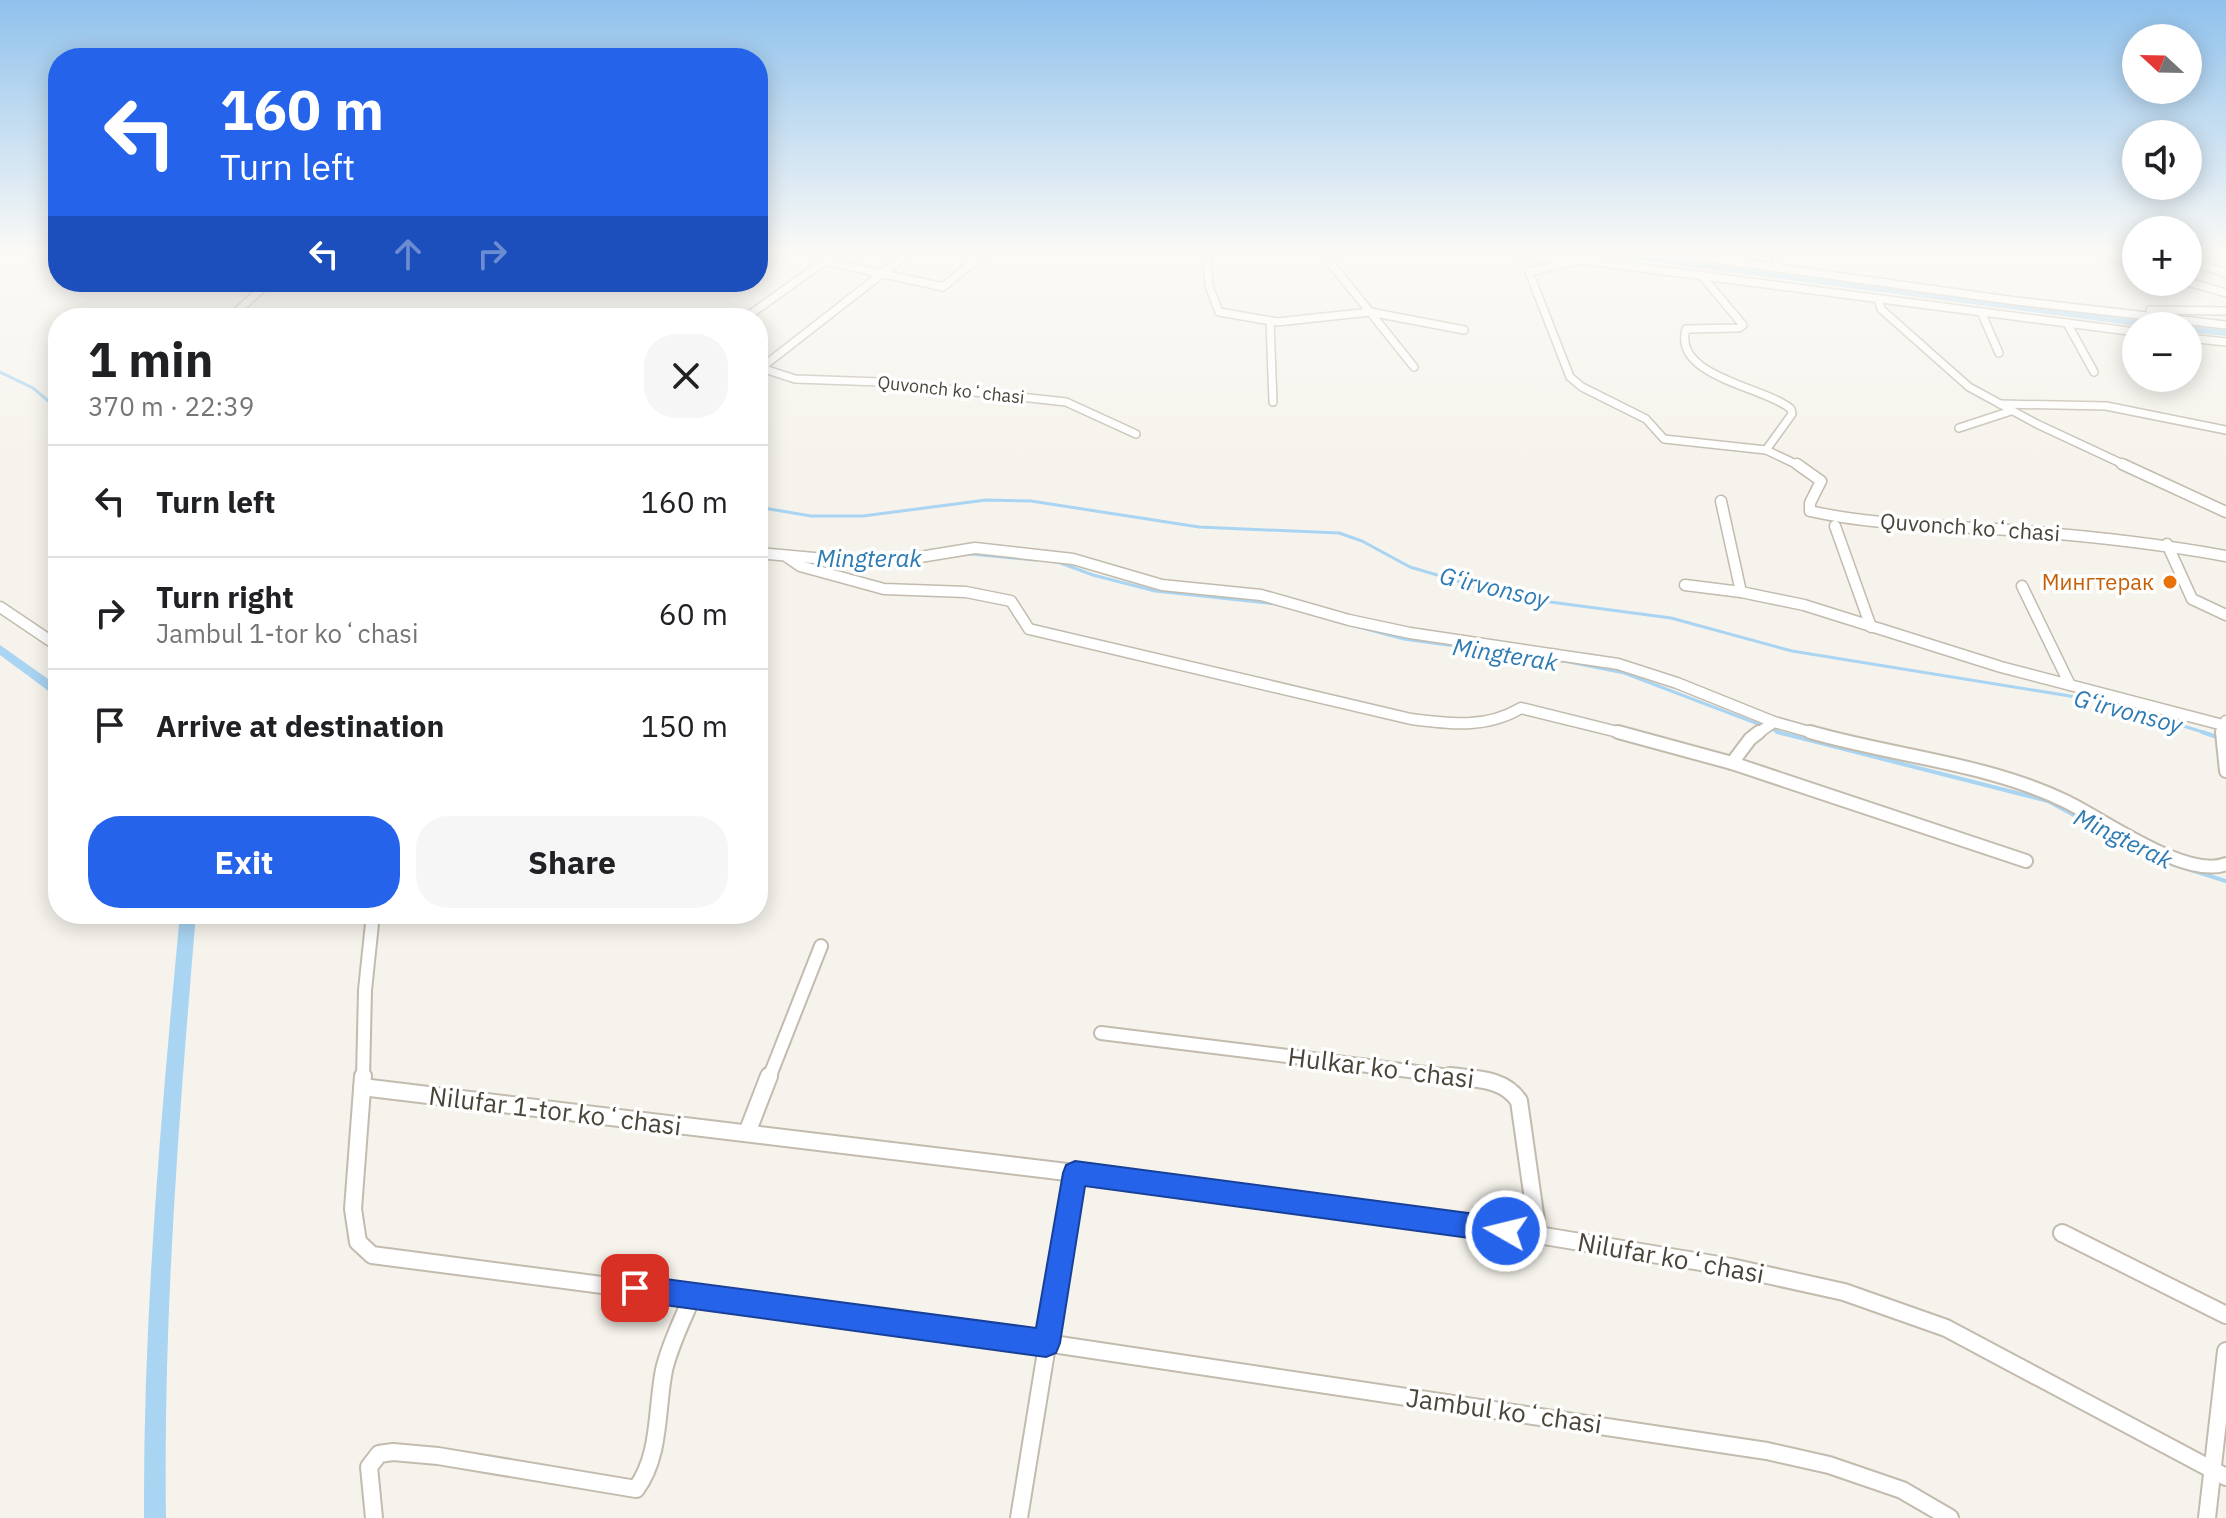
<!DOCTYPE html>
<html lang="en">
<head>
<meta charset="utf-8">
<style>
	:root { --surface:#fff; --page:#f6f6f6; --text:#202124; --muted:#757577; --line:#e0e0e0; --accent:#2563eb }
	body { margin:0; font-family:"IBM Plex Sans",sans-serif; background:var(--page); color:var(--text); height:100vh; display:flex; flex-direction:column; font-size:30px; white-space:nowrap }
	* { box-sizing:border-box; margin:0 }
	p { font-size:26px; color:var(--muted) }
	.icon { flex:none; width:44px; height:44px; fill:none; stroke:currentColor; stroke-width:2; stroke-linecap:round; stroke-linejoin:round }
	.map { position:relative; flex:1; overflow:hidden }
	.drawer { position:absolute; left:48px; top:308px; width:720px; height:616px; display:flex; flex-direction:column; background:var(--surface); border-radius:32px; box-shadow:0 4px 20px #0003 }
	.drawer>* { flex:none }
	.hud { position:absolute; left:48px; top:48px; width:720px; height:244px; border-radius:32px; box-shadow:0 4px 20px #0003; background:#2563eb; color:#fff; overflow:hidden }
	.needle { width:52px; rotate:292deg }
	.fabs { position:absolute; left:2122px; top:24px; display:grid; gap:16px }
	.fabs a { display:grid; place-items:center; width:80px; height:80px; border-radius:50%; background:var(--surface); box-shadow:0 4px 20px #0003; font-size:40px }
	.pin { position:absolute; display:grid; place-items:center; width:68px; height:68px; color:#fff; margin:-34px; border-radius:16px; box-shadow:0 4px 12px #0006 }
	.me { position:absolute; width:88px; margin:-44px; rotate:278deg; stroke-linejoin:round; filter:drop-shadow(0 0 6px #0008) }
	.turn { display:flex; align-items:center; gap:28px; height:168px; padding:0 40px; font-size:36px }
	.turn .icon { width:104px; height:104px; stroke-width:2.5 }
	.turn b { display:block; font-size:56px; line-height:68px }
	.lanes { display:flex; align-items:center; height:76px; padding:0 40px; background:#0003; justify-content:center; gap:40px; direction:ltr }
	.lanes .off { opacity:.35 }
	.round { display:grid; place-items:center; flex:none; width:84px; height:84px; border-radius:32px; background:var(--page) }
	.headline { display:flex; align-items:center; justify-content:space-between; height:136px; padding:0 40px }
	h1 { font-size:48px; font-weight:800; line-height:60px }
	.primary-button { display:flex; gap:16px; margin-top:auto; padding:16px 40px }
	.primary-button a { flex:1; height:92px; border-radius:32px; background:var(--accent); color:#fff; font-size:32px; font-weight:800; line-height:92px; text-align:center }
	.primary-button a+a { background:var(--page); color:var(--text) }
	ul { padding:0; list-style:none }
	li { display:flex; align-items:center; gap:24px; height:112px; padding:0 40px; border-top:2px solid var(--line) }
	li div { flex:1 }
	li b { display:block; font-size:30px }
	li em { font-style:normal }
	.map>svg:first-child { display:block }
	.lines { fill:none; stroke-linecap:round; stroke-linejoin:round }
	.stream-far1 { stroke:#a9d4f2; stroke-width:3 }
	.stream { stroke:#a9d4f2; stroke-width:4 }
	.canal { fill:#a9d4f2; fill-rule:evenodd }
	.minor-far3-casing { stroke:#c2bbae; stroke-width:10 }
	.minor-far2-casing { stroke:#c2bbae; stroke-width:13 }
	.minor-far1-casing { stroke:#c2bbae; stroke-width:16 }
	.minor-casing { stroke:#c2bbae; stroke-width:20 }
	.minor-far3 { stroke:#fff; stroke-width:7 }
	.minor-far2 { stroke:#fff; stroke-width:10 }
	.minor-far1 { stroke:#fff; stroke-width:12 }
	.minor { stroke:#fff; stroke-width:16 }
	.route { fill:#2563eb; stroke:#184099; stroke-width:2 }
	.food-dot { fill:#e8710a; stroke:#fff; stroke-width:3 }
	.labels { text-anchor:middle; stroke-width:7; stroke-linejoin:round; paint-order:stroke }
	.far-street-label { font-size:18px; fill:#4b4439; stroke:#fff }
	.street-label { font-size:22px; fill:#4b4439; stroke:#fff }
	.food-label { font-size:22px; fill:#c56008; stroke:#fff; text-anchor:end }
	.water-label { font-size:24px; font-style:italic; fill:#2e7ab2; stroke:#fff }
	.near-street-label { font-size:26px; fill:#4b4439; stroke:#fff }
</style>
</head>
<body>
<div class="map">
<svg width="2226" height="1518" viewBox="0 0 2226 1518">
	<rect width="100%" height="100%" fill="#f6f3ec"/>
	<g class="lines">
		<!-- stream-far1 -->
		<g class="stream-far1">
			<polyline points="0,372 33,388 58,409"/>
			<polyline points="758,507 811,516 863,516 986,500 1031,501 1199,527 1339,533 1362,541 1410,567 1512,597 1671,618 1792,651 2107,702 2209,734"/>
			<polyline points="956,556 971,554 1035,560"/>
			<polyline points="1055,561 1093,575 1155,591 1277,604"/>
			<polyline points="1332,620 1404,639 1569,662 1624,673 1784,734"/>
		</g>
		<!-- stream -->
		<g class="stream">
			<polyline points="1777,732 2048,801 2153,858 2226,881"/>
			<polyline points="2202,732 2220,738"/>
		</g>
		<!-- canal -->
		<g class="canal">
			<polygon points="1618,255 1641,255 2159,323 2164,326 2138,326 1622,258"/>
			<polygon points="2188,326 2226,330 2226,336 2188,332"/>
			<polygon points="0,645 58,686 58,698 0,655"/>
			<path d="M 180,914 L 196,914 C 179,1115 163,1316 166,1518 L 144,1518 C 143,1316 161,1115 180,914 Z"/>
		</g>
		<!-- minor-far3 casing -->
		<g class="minor-far3-casing">
			<g id="minor-far3">
				<polyline points="1207,255 1209,286 1219,312 1277,322 1370,312 1414,367"/>
				<polyline points="1324,255 1370,312 1464,330"/>
				<polyline points="1518,255 1580,260 2136,332"/>
				<polyline points="1685,255 2016,301 2226,325"/>
				<polyline points="1776,255 1778,268"/>
				<polyline points="2104,255 2136,265"/>
				<polyline points="825,261 943,287 982,255"/>
				<polyline points="2188,261 2226,273"/>
				<polyline points="1572,262 1529,272 1570,377 1582,387 1646,419 1664,439 1766,450"/>
				<path d="M 1701,275 L 1743,325 L 1739,328 L 1686,329 C 1672,377 1766,387 1791,409 L 1792,414 L 1766,450 L 1800,466"/>
				<polyline points="2188,282 2226,293"/>
				<polyline points="1878,299 1881,309 1969,387 2037,424 2127,466"/>
				<polyline points="2150,310 2226,311"/>
				<polyline points="1981,312 1999,353"/>
				<polyline points="231,317 269,282"/>
				<polyline points="745,318 829,258"/>
				<polyline points="1270,321 1273,402"/>
				<polyline points="2067,323 2094,372"/>
				<polyline points="2188,338 2226,342"/>
				<polyline points="758,367 795,379 881,382 1066,402 1136,434"/>
				<polyline points="761,368 906,255"/>
				<polyline points="2000,404 2106,406 2226,430"/>
				<polyline points="1959,428 2011,411"/>
			</g>
		</g>
		<!-- minor-far2 casing -->
		<g class="minor-far2-casing">
			<g id="minor-far2">
				<path d="M 1797,464 L 1821,481 L 1810,503 L 1810,511 C 1871,525 1932,525 1994,529 C 2072,534 2149,542 2226,556"/>
				<polyline points="2122,464 2226,512"/>
				<polyline points="1721,501 1741,592 1804,605 2001,667 2223,725"/>
				<polyline points="1835,526 1871,627"/>
				<polyline points="2167,544 2192,599 2226,615"/>
				<polyline points="758,553 836,560 914,558 975,548 1073,559 1162,585 1261,595 1349,620 1410,633 1618,664 1677,683 1774,722 1817,734"/>
				<path d="M 787,557 L 800,566 L 884,589 L 966,592 L 1011,601 L 1029,629 L 1411,719 C 1450,724 1486,729 1521,708 L 1626,734"/>
				<polyline points="1685,585 1741,592"/>
				<polyline points="2022,586 2070,685"/>
				<polyline points="0,607 58,646"/>
				<polyline points="1757,734 1774,722"/>
				<polyline points="2222,734 2226,721"/>
			</g>
		</g>
		<!-- minor-far1 casing -->
		<g class="minor-far1-casing">
			<g id="minor-far1">
				<polyline points="1618,732 1732,763 2026,861"/>
				<path d="M 1810,732 C 1893,756 1986,763 2065,801 C 2103,819 2186,880 2226,864"/>
				<polyline points="2222,732 2226,771"/>
				<polyline points="1732,763 1750,739 1759,732"/>
				<polyline points="1101,1033 1466,1078"/>
				<polyline points="363,1078 365,990 373,914"/>
				<polyline points="769,1078 821,946"/>
			</g>
		</g>
		<!-- minor casing -->
		<g class="minor-casing">
			<g id="minor">
				<polyline points="363,1076 353,1209 358,1242 372,1255 1046,1343 1767,1451 1829,1465 1902,1490 1950,1518"/>
				<path d="M 1450,1076 C 1475,1079 1504,1078 1519,1101 L 1538,1235"/>
				<polyline points="362,1087 1075,1173 1538,1235 1731,1267 1844,1292 1946,1328 2226,1477"/>
				<polyline points="747,1133 769,1076"/>
				<polyline points="2062,1233 2226,1315"/>
				<path d="M 374,1518 L 369,1467 L 379,1454 L 393,1452 L 438,1456 L 636,1489 C 661,1455 656,1410 664,1370 C 670,1344 683,1319 693,1295"/>
				<polyline points="1019,1518 1075,1173"/>
				<polyline points="2207,1518 2226,1351"/>
			</g>
		</g>
		<!-- minor-far3 -->
		<use href="#minor-far3" class="minor-far3"/>
		<!-- minor-far2 -->
		<use href="#minor-far2" class="minor-far2"/>
		<!-- minor-far1 -->
		<use href="#minor-far1" class="minor-far1"/>
		<!-- minor -->
		<use href="#minor" class="minor"/>
	</g>
	<!-- sky -->
	<linearGradient id="sky" x2="0" y2="1"><stop stop-color="#8fc1ec"/><stop offset="0.54" stop-color="#fbfaf6"/><stop offset="1" stop-color="#fbfaf6" stop-opacity="0"/></linearGradient>
	<rect width="2226" height="468" fill="url(#sky)"/>
	<!-- route -->
	<polygon class="route" points="1075,1161 1506,1218 1515,1222 1519,1231 1515,1239 1506,1243 1085,1186 1060,1343 1056,1353 1046,1357 635,1301 625,1297 622,1288 625,1279 635,1275 1036,1328 1063,1173 1066,1165"/>
	<!-- markers -->
	<circle class="food-dot" cx="2170" cy="582" r="8"/>
	<g class="labels">
		<!-- far-street labels -->
		<g class="far-street-label">
			<text transform="translate(951 390) rotate(6)" y="6">Quvonch koʻchasi</text>
		</g>
		<!-- street labels -->
		<g class="street-label">
			<text transform="translate(1970 527) rotate(4)" y="8">Quvonch koʻchasi</text>
		</g>
		<!-- food labels -->
		<g class="food-label">
			<text x="2154" y="590">Мингтерак</text>
		</g>
		<!-- water labels -->
		<g class="water-label">
			<text x="869" y="567">Mingterak</text>
			<text transform="translate(1494 588) rotate(13)" y="8">G‘irvonsoy</text>
			<text transform="translate(1505 655) rotate(9)" y="8">Mingterak</text>
			<text transform="translate(2128 712) rotate(15)" y="8">G‘irvonsoy</text>
			<text transform="translate(2123 839) rotate(26)" y="8">Mingterak</text>
		</g>
		<!-- near-street labels -->
		<g class="near-street-label">
			<text transform="translate(1381 1068) rotate(7)" y="9">Hulkar koʻchasi</text>
			<text transform="translate(555 1111) rotate(7)" y="9">Nilufar 1-tor koʻchasi</text>
			<text transform="translate(1671 1258) rotate(10)" y="9">Nilufar koʻchasi</text>
			<text transform="translate(1504 1411) rotate(8)" y="9">Jambul koʻchasi</text>
		</g>
	</g>
</svg>
<div class="fabs">
<a><svg class="needle" viewBox="-14 -14 28 28"><path d="M0-13l5 13h-10z" fill="#e53935"/><path d="M0 13l5-13h-10z" fill="#757577"/></svg></a>
<a><svg class="icon" aria-label="sound" viewBox="0 0 24 24"><path d="M4 9h4l5-4v14l-5-4H4zM17 9q2 3 0 6"/></svg></a>
<a>+</a>
<a>−</a>
</div>
<div class="pin" style="left:635px;top:1288px;background:#d93025"><svg class="icon" aria-label="arrive" viewBox="0 0 24 24"><path d="M6 21V4h12l-3 4 3 4H6"/></svg></div>
<svg class="me" style="left:1506px;top:1231px" viewBox="-20 -20 40 40"><circle r="17" fill="#2563eb" stroke="#fff" stroke-width="3"/><path d="M0-11L8 9 0 5-8 9z" fill="#fff"/></svg>
<div class="hud">
<div class="turn"><svg class="icon" aria-label="left" viewBox="0 0 24 24"><path d="M17 20v-9H6M10 6l-5 5 5 5"/></svg><div><b>160 m</b>Turn left</div></div>
<div class="lanes"><svg class="icon" aria-label="left" viewBox="0 0 24 24"><path d="M17 20v-9H6M10 6l-5 5 5 5"/></svg><svg class="icon off" aria-label="ahead" viewBox="0 0 24 24"><path d="M12 20V5M6 11l6-6 6 6"/></svg><svg class="icon off" aria-label="right" viewBox="0 0 24 24"><path d="M7 20v-9h11M14 6l5 5-5 5"/></svg></div>
</div>
<section class="drawer">
<div class="headline"><div><h1>1 min</h1><p>370 m · 22:39</p></div><a class="round"><svg class="icon" aria-label="close" viewBox="0 0 24 24"><path d="M6 6l12 12M18 6L6 18"/></svg></a></div>
<ul>
<li><svg class="icon" aria-label="left" viewBox="0 0 24 24"><path d="M17 20v-9H6M10 6l-5 5 5 5"/></svg><div><b>Turn left</b></div><em>160 m</em></li>
<li><svg class="icon" aria-label="right" viewBox="0 0 24 24"><path d="M7 20v-9h11M14 6l5 5-5 5"/></svg><div><b>Turn right</b><p>Jambul 1-tor koʻchasi</p></div><em>60 m</em></li>
<li><svg class="icon" aria-label="arrive" viewBox="0 0 24 24"><path d="M6 21V4h12l-3 4 3 4H6"/></svg><div><b>Arrive at destination</b></div><em>150 m</em></li>
</ul>
<div class="primary-button"><a>Exit</a><a>Share</a></div>
</section>
</div>
</body>
</html>
